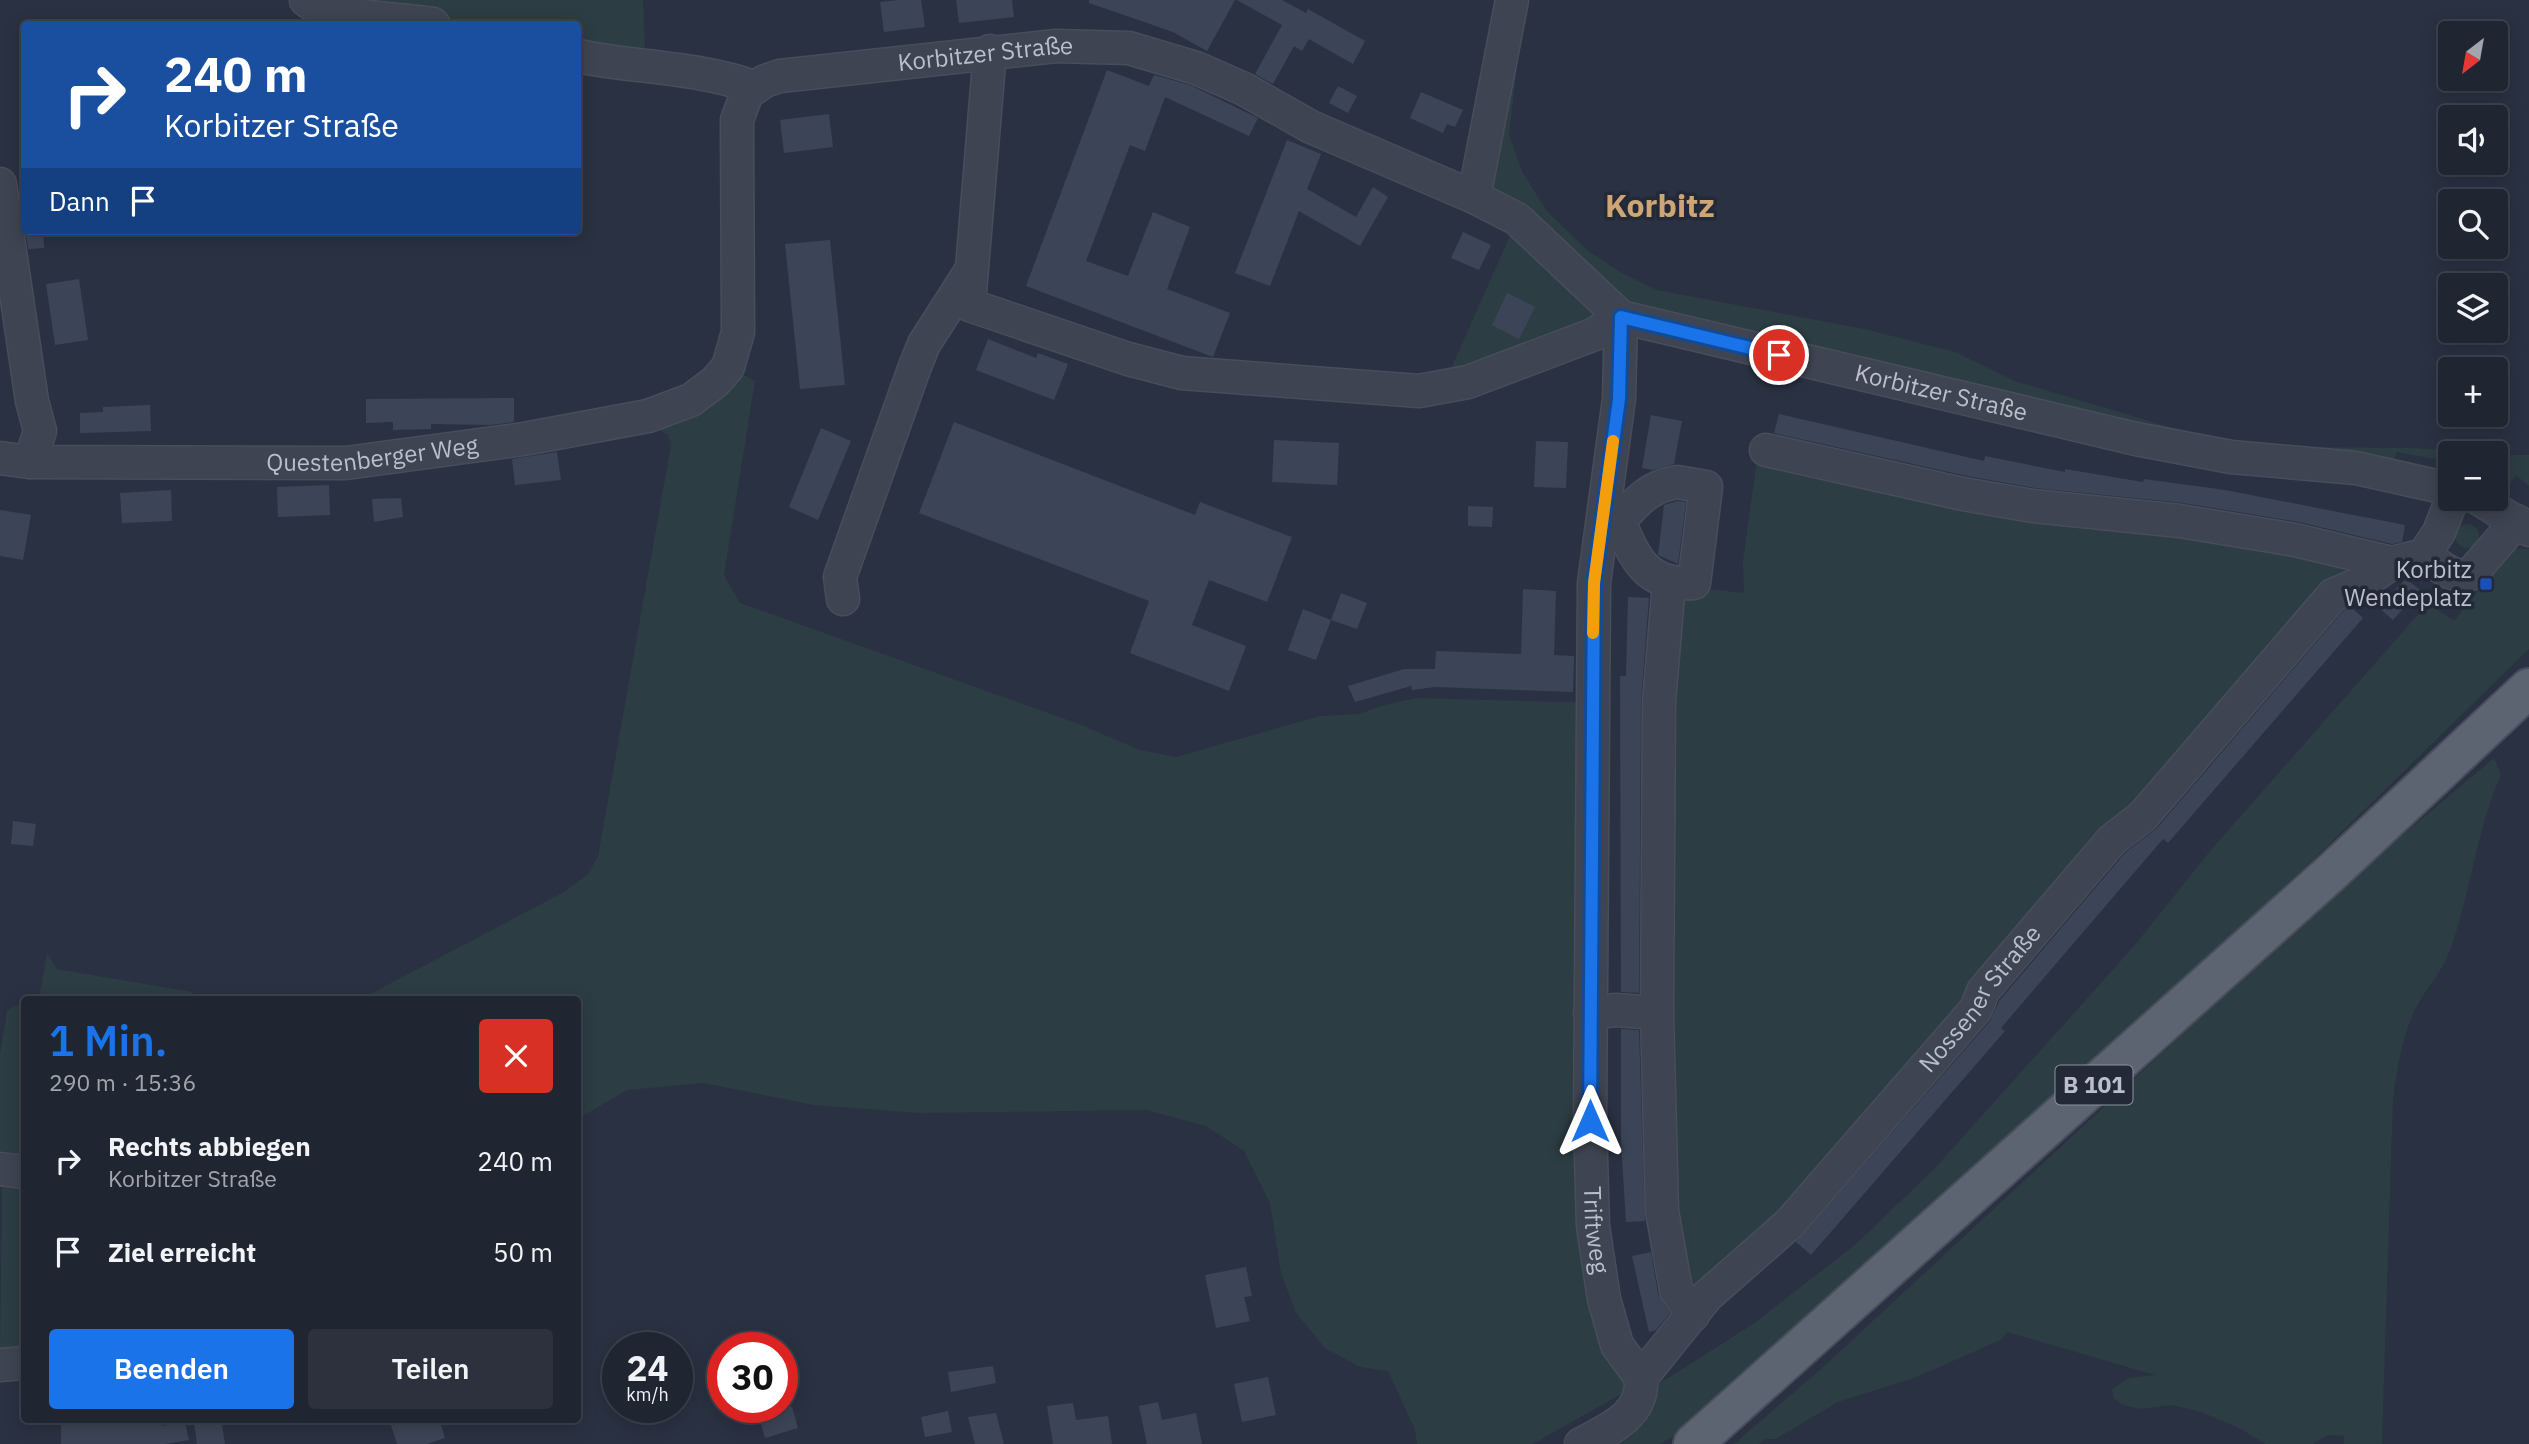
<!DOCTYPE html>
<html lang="de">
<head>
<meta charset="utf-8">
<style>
	:root { --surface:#202532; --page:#2d313e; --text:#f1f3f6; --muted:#a2a5ac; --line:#3d424d; --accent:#1a73e8 }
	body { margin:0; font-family:"IBM Plex Sans",sans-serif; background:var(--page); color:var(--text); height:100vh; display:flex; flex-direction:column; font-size:26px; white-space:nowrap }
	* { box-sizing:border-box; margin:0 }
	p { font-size:23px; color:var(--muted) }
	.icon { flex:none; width:38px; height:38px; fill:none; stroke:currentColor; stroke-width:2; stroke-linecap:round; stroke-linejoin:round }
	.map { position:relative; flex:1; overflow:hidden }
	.drawer { position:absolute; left:21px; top:996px; width:560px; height:427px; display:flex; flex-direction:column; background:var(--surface); border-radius:7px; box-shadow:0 4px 18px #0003,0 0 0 2px var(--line) }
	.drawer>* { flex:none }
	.guide { position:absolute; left:21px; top:21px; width:560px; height:214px; border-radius:7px; box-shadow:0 4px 18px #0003,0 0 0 2px var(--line); background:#1a4fa0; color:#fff; overflow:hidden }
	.needle { width:46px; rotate:211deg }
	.controls { position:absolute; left:2438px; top:21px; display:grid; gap:14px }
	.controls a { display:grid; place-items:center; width:70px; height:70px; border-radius:7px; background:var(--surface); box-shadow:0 4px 18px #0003,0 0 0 2px var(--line); font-size:35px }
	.speed { position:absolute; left:602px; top:1332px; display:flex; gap:14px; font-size:35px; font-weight:700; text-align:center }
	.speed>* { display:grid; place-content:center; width:91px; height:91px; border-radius:50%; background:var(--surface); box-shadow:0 4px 18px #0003,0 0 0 2px var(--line); line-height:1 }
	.speed small { font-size:18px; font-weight:400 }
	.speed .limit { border:10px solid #d22; background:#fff; color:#111 }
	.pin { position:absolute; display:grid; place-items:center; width:60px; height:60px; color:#fff; margin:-30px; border:4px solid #fff; border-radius:50%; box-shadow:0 2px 7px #0007 }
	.me { position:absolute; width:77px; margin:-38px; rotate:0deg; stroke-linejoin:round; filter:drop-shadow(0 0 5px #0008) }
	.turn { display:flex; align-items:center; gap:24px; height:147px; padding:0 28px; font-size:32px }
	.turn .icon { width:91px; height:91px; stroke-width:2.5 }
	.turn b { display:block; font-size:49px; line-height:60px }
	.then { display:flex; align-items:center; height:66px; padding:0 28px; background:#0003; gap:14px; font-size:26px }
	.round { display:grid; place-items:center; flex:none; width:74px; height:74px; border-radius:7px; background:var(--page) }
	.summary { display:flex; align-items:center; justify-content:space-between; height:119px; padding:0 28px }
	h1 { font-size:42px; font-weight:600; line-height:52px; color:var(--accent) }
	.button { display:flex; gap:14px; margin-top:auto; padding:14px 28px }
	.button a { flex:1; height:80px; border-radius:7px; background:var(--accent); color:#fff; font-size:28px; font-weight:600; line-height:80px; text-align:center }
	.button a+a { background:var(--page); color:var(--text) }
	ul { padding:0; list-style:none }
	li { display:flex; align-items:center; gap:21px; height:91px; padding:0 28px }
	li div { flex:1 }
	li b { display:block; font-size:26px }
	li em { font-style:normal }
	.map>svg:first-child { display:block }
	.green { fill:#2c3d43 }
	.building { fill:#3c4557 }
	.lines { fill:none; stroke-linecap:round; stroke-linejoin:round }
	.minor-casing { stroke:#484d5b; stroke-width:35 }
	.major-casing { stroke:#484d5b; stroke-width:42 }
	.minor { stroke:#3e4451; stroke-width:32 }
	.major { stroke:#5c6371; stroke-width:38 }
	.route-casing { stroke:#114b97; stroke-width:18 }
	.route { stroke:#1a73e8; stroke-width:12 }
	.slow { stroke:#f59e0b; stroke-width:12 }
	.transit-dot { fill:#1a4fb4; stroke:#232937; stroke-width:2.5 }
	.labels { text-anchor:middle; stroke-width:7; stroke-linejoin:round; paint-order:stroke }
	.shield { fill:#232937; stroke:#8d929f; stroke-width:2 }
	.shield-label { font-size:23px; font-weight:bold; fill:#bbbfcb }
	.street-label { font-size:24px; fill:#bbbfcb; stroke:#232937 }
	.poi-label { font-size:24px; fill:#bbbfcb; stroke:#232937; text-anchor:end }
	.district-label { font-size:32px; font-weight:bold; fill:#cea574; stroke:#232937 }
</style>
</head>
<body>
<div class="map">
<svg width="2529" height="1444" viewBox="0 0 2529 1444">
	<rect width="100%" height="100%" fill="#2a3142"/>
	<!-- green -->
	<g class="green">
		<polygon points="306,0 643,0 646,68 578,56 578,24 433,24"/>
		<polygon points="1523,16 1509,135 1522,171 1546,210 1588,251 1622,273 1657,290 1865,329 1955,352 2015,381 2196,435 2298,447 2416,448 2477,453 2450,453 2450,462 2397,452 2390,467 2239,450 1622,317 1442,389 1517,220 1474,197"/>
		<polygon points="728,367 755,381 724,575 740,603 1079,724 1140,750 1176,757 1320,716 1359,714 1384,705 1416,698 1593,703 1590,1121 1626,1385 1623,1393 1533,1444 1417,1444 1415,1430 1388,1371 1360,1367 1325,1348 1296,1313 1281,1273 1270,1203 1244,1151 1206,1126 1146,1110 919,1113 814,1105 703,1083 627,1090 578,1119 578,999 353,999 372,993 564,892 588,874 598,856 671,445 668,435 657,429"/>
		<polygon points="1758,452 2392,563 2364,582 1707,1296 1676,1290 1659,702 1683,584 1695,588 1744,593 1743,561"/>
		<polygon points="2496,455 2529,455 2529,486 2516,475 2504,494 2496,489"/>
		<circle cx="2467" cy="536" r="12"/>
		<path d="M 2516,549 L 2529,549 L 2529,649 L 2311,862 L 1856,1276 L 1672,1437 L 1660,1444 L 1611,1444 C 1642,1427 1647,1418 1657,1385 L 1753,1324 L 1856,1244 L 1935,1168 L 2134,946 L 2210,851 L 2428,603 L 2454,621 L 2503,559 Z"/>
		<path d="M 2494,758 L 2501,775 C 2476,831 2471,893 2450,950 C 2442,973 2425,989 2415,1010 C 2401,1039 2398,1067 2393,1098 L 2382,1444 L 2344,1444 L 2344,1436 L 2328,1435 L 2313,1444 L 2266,1444 L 2237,1427 L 2201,1412 L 2172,1405 L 2141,1409 L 2123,1405 L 2113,1398 L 2112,1389 L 2129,1378 L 2155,1375 L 2007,1332 L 2001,1340 L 1914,1378 L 1838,1402 L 1776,1439 L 1766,1439 L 1759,1444 L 1734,1444 L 1821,1369 L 2342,886 Z"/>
		<polygon points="47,953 57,969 193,992 191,999 39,999"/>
		<polygon points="15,1005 24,1007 24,1160 0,1156 0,1054 7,1011"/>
		<polygon points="2,1187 24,1189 24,1347 0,1349"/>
	</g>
	<!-- building -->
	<g class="building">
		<polygon points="898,0 921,0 925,27 884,32 880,2"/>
		<polygon points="956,0 1012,0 1014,17 959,23"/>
		<polygon points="1089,0 1235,0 1207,51 1173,32 1089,3"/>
		<polygon points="1237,0 1282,0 1306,13 1308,9 1365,41 1353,64 1309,39 1302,51 1294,46 1273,84 1255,74 1282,25"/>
		<polygon points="1107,70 1149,86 1154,75 1190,85 1258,118 1249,136 1165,97 1145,151 1130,145 1086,261 1128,276 1153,212 1190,227 1167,289 1230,313 1213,357 1026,286"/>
		<polygon points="1338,86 1357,96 1348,113 1329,103"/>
		<polygon points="1421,92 1463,110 1455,127 1447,124 1443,133 1410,118"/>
		<polygon points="829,114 833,147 784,153 780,120"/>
		<polygon points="1287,140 1321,154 1307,189 1356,217 1373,187 1388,197 1360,246 1299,211 1270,286 1235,273"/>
		<polygon points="43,231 44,248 28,249 26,232"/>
		<polygon points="1463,232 1491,245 1479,270 1451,258"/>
		<polygon points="830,240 845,385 800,389 785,244"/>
		<polygon points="79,279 88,340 55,345 46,284"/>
		<polygon points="1507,293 1535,307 1519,339 1492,325"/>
		<polygon points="988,339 1036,358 1038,353 1068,364 1054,400 976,370"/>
		<polygon points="514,398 514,422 490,425 431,424 431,429 393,430 393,422 366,423 366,399"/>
		<polygon points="150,405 151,431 80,433 80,413 103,412 103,407"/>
		<polygon points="1779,414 1984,461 1985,456 2065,472 2065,469 2143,482 2144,479 2225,490 2405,525 2402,542 2392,544 2299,522 2183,503 2035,488 1967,476 1774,433"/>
		<polygon points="1651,415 1682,421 1674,464 1653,470 1642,468"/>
		<polygon points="954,422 1195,515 1200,502 1292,537 1267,602 1209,580 1192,625 1246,646 1229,691 1130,653 1149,601 919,513"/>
		<polygon points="821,428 851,441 818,520 789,507"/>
		<polygon points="1274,440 1339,443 1337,485 1272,482"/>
		<polygon points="1536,441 1568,442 1566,488 1534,487"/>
		<polygon points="557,452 561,480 515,485 512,459"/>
		<polygon points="329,485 330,515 278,517 277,487"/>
		<polygon points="171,490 172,521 122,523 120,493"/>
		<polygon points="401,498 403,517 374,522 372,499"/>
		<polygon points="1677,501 1686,502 1678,564 1658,555 1664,505"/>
		<polygon points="1468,506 1493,507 1492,527 1468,526"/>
		<polygon points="0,510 31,515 23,560 0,556"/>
		<polygon points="2406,579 2420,590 2393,620 2378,607"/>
		<polygon points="1523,589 1556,591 1554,655 1574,656 1573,692 1435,687 1412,690 1411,686 1355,702 1348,686 1404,669 1435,669 1436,651 1521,654"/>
		<polygon points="1341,593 1367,603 1357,629 1331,620"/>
		<polygon points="1628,597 1649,598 1641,702 1639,993 1621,992 1620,676 1626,676"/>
		<polygon points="2351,607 2363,618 2168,843 2163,839 2001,1028 2005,1031 1811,1255 1796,1242 1990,1021 1999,1001 2125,853 2157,828 2344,610"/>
		<polygon points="1303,609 1331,620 1316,660 1288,650"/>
		<polygon points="13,821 36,824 33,846 11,844"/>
		<polygon points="1621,1029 1639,1030 1645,1221 1626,1222 1621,1143"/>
		<polygon points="1651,1252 1658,1294 1670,1313 1656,1330 1649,1332 1632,1256"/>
		<polygon points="1246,1267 1252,1296 1244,1297 1250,1321 1216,1328 1205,1275"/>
		<polygon points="993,1366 996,1383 951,1392 948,1372"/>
		<polygon points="1268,1377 1276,1415 1242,1422 1234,1384"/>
		<polygon points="1158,1402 1162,1420 1196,1413 1202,1444 1147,1444 1139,1406"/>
		<polygon points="1073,1403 1076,1420 1108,1416 1112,1444 1053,1444 1047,1406"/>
		<polygon points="756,1407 792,1407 798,1428 765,1438"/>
		<polygon points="948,1411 952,1432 925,1437 921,1417"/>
		<polygon points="996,1413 1004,1444 975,1444 968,1417"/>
		<polygon points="61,1419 162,1419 162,1426 185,1422 189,1440 165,1444 61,1444"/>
		<polygon points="221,1419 225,1444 197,1444 194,1423"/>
		<polygon points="411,1419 439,1419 445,1438 427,1444 397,1444 391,1425"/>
	</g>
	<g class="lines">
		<!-- minor casing -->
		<g class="minor-casing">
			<g id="minor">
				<path d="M 306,0 C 324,17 404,19 433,24"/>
				<polyline points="990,51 969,305 1128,359 1182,373 1419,391 1468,382 1595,334 1621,317"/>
				<path d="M 578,56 C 636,68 698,67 754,87"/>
				<polyline points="0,184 32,401 40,431 30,462"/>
				<polyline points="1474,197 1512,0"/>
				<path id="s1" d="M 1621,317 L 1619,399 L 1594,583 L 1590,1121 L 1593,1226 L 1604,1299 L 1617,1345 L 1641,1378"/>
				<polyline points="1766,450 1963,494 2033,506 2180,521 2295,540 2392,563 2424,555 2439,532 2452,499"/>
				<path id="s2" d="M 0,458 L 30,462 L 346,463 L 524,439 L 648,416 L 691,400 L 715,382 L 728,367 L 738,332 L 737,120 L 747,93 L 765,81 L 780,76 L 1056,46 L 1129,48 L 1196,68 L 1244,89 L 1311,127 L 1474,197 L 1517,219 L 1621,317 L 2136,439 L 2231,457 L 2356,468 L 2450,489"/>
				<path d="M 1677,482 L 1706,487 L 1694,583 C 1647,587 1635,559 1619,521 C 1636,502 1650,486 1677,482 Z"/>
				<polyline points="2479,499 2529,530"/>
				<path d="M 2424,555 C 2439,565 2453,580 2471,574 L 2517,521"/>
				<polyline points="1669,583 1659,702 1657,1013 1662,1211 1676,1290 1693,1315"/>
				<polyline points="843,599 840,577 914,369 924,344 970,272"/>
				<polyline points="1590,1013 1616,1010 1657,1013"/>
				<polyline points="0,1169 24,1172"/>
				<polyline points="0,1365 24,1363"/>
				<path id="s3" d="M 1581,1444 C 1610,1429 1644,1415 1641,1378 L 1707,1296 L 1789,1224 L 1976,1009 L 1983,991 L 2112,840 L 2143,816 L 2333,595 L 2364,582 L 2392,563"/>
			</g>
		</g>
		<!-- major casing -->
		<g class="major-casing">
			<polyline id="major" points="1693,1444 2333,871 2529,688"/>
		</g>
		<!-- minor -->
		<use href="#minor" class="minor"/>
		<!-- major -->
		<use href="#major" class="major"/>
	</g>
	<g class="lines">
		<!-- route casing -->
		<g class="route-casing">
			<polyline id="route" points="1590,1121 1594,583 1619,399 1621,317 1779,355"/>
		</g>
		<!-- route -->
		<use href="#route" class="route"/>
		<!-- slow -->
		<polyline class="slow" points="1593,633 1594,583 1613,441"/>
	</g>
	<!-- markers -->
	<rect class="transit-dot" x="2479" y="577" width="14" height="14" rx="3.5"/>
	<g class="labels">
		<!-- shield labels -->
		<rect class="shield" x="2055.5" y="1065.5" width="77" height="39" rx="5"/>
		<g class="shield-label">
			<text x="2094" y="1093">B 101</text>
		</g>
		<!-- street labels -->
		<g class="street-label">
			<text dy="8" stroke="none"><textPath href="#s2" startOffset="1269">Korbitzer Straße</textPath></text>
			<text dy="8" stroke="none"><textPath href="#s2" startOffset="2310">Korbitzer Straße</textPath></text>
			<text dy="8" stroke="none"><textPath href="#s2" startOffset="373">Questenberger Weg</textPath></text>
			<text dy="8" stroke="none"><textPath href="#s3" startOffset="606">Nossener Straße</textPath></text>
			<text dy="8" stroke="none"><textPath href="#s1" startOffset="915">Triftweg</textPath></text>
		</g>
		<!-- poi labels -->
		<g class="poi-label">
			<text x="2472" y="578">Korbitz<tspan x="2472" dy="28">Wendeplatz</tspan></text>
		</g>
		<!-- district labels -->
		<g class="district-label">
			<text x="1660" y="217">Korbitz</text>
		</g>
	</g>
</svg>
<div class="controls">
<a><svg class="needle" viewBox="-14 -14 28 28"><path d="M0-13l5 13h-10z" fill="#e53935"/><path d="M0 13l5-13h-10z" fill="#a2a5ac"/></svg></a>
<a><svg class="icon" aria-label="sound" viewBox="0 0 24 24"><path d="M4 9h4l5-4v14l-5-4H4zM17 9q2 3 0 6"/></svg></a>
<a><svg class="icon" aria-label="search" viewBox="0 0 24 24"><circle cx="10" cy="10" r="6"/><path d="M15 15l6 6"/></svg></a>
<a><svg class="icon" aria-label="layers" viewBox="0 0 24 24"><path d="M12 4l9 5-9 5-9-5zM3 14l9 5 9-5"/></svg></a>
<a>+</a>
<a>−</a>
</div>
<div class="speed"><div>24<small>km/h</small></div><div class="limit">30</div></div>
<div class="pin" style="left:1779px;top:355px;background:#d93025"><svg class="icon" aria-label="arrive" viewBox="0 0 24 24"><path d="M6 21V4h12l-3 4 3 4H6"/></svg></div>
<svg class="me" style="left:1590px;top:1121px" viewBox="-20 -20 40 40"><path d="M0-17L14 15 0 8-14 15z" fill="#1a73e8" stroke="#fff" stroke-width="4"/></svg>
<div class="guide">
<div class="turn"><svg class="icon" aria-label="right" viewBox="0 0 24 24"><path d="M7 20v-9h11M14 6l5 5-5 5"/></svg><div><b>240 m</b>Korbitzer Straße</div></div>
<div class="then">Dann<svg class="icon" aria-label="arrive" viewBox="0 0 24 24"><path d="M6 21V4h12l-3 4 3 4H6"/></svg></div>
</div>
<section class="drawer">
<div class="summary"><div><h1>1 Min.</h1><p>290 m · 15:36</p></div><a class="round" style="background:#d93025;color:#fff"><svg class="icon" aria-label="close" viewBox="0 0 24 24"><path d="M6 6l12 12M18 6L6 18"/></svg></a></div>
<ul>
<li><svg class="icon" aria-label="right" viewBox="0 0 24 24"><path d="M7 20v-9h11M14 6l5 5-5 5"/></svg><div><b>Rechts abbiegen</b><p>Korbitzer Straße</p></div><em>240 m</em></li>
<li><svg class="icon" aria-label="arrive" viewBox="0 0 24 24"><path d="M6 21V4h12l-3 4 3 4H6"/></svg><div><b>Ziel erreicht</b></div><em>50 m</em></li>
</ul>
<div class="button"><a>Beenden</a><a>Teilen</a></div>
</section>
</div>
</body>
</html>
